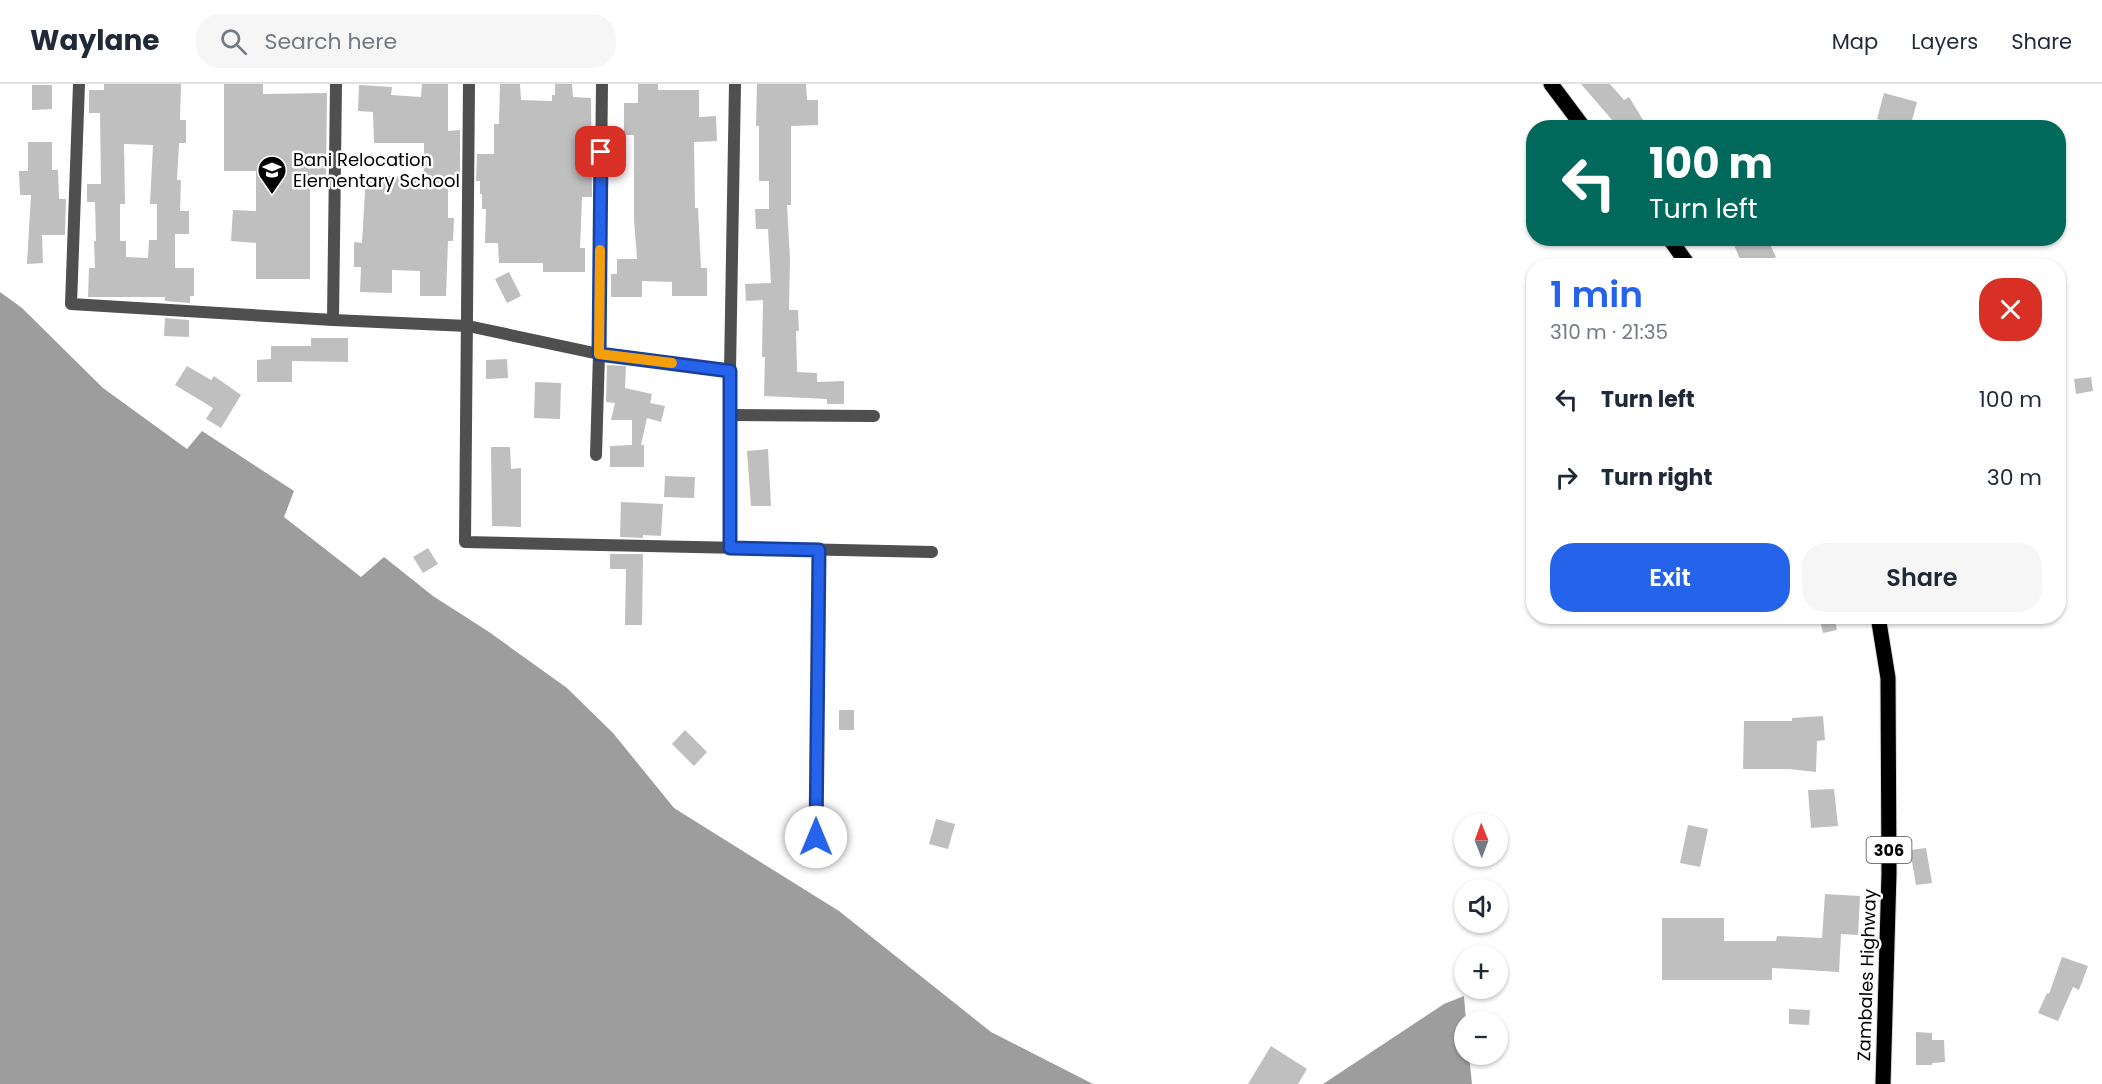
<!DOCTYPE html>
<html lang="en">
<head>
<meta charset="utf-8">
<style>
	:root { --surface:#fff; --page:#f6f6f7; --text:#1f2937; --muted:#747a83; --line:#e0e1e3; --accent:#2563eb }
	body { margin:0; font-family:Poppins,sans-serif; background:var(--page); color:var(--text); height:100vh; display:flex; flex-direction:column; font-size:22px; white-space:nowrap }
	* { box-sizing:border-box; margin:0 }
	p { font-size:20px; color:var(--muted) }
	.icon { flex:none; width:33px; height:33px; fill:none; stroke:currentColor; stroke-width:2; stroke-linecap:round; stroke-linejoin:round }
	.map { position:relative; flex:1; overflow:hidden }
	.side { position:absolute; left:1526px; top:174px; width:540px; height:366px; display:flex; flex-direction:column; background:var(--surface); border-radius:24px; box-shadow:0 2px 4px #0004 }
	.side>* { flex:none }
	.guide { position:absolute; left:1526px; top:36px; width:540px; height:126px; border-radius:24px; box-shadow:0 2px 4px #0004; background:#00695c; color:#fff; overflow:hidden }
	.needle { width:39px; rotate:359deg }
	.buttons { position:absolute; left:1454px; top:729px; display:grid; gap:12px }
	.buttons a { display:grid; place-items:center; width:54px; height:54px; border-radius:50%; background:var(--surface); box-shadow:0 2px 4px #0004; font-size:30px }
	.pin { position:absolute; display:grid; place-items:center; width:51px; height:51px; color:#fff; margin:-26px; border-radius:12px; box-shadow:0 3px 9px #0006 }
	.me { position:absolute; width:66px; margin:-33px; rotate:0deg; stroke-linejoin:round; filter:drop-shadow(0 0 4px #0008) }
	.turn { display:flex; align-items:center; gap:21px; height:126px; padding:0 24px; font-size:27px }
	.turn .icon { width:78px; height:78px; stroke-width:2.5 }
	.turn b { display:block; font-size:42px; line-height:51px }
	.round { display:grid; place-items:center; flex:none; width:63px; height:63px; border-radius:24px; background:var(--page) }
	.overview { display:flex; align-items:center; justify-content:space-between; height:102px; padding:0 24px }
	h1 { font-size:36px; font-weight:600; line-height:45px; color:var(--accent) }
	.primary-button { display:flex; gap:12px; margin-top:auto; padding:12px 24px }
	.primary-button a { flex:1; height:69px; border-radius:24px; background:var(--accent); color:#fff; font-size:24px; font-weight:600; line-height:69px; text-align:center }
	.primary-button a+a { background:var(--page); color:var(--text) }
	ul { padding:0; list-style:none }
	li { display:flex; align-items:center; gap:18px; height:78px; padding:0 24px }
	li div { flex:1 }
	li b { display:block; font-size:22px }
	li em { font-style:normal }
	header { display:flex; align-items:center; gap:36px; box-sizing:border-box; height:84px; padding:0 30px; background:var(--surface); border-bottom:2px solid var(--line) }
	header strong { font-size:28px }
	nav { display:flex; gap:33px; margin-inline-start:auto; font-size:21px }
	.search { width:420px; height:54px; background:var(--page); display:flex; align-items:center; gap:15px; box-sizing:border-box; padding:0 21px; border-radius:24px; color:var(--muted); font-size:22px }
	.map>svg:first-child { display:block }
	.water { fill:#9d9d9d }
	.building { fill:#bfbfbf; fill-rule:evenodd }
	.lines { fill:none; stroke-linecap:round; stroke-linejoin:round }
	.primary-casing { stroke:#dbdbdb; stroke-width:17 }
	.street { stroke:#4f4f4f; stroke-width:12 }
	.primary { stroke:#000; stroke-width:15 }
	.route-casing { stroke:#184099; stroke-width:15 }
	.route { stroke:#2563eb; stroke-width:10 }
	.slow { stroke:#f59e0b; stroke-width:10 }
	.labels { text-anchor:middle; stroke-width:5; stroke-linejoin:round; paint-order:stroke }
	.shield { fill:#fff; stroke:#4c4c4c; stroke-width:1.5 }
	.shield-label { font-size:16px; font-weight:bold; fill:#000 }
	.poi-label { font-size:18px; fill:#000; stroke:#fff; text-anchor:start }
	.street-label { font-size:18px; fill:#000; stroke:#fff }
</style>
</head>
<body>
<header>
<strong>Waylane</strong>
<div class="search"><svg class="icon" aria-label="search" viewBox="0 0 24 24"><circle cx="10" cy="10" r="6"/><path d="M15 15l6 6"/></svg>Search here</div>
<nav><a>Map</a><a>Layers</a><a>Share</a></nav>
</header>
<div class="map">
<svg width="2102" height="1000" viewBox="0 0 2102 1000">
	<rect width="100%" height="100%" fill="#fff"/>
	<!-- water -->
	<g class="water">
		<polygon points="0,208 22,224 103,304 187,365 202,347 294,407 284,433 361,493 384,473 433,512 489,548 567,604 613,649 674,724 839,827 991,948 1093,1000 0,1000"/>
		<polygon points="1464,912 1466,937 1464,938 1464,970 1469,971 1472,1000 1323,1000 1444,920"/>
	</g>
	<!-- building -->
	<g class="building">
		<path d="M 104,0 L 181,0 L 180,36 L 186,36 L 186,59 L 179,59 L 177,96 L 181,96 L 180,127 L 189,127 L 189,150 L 175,150 L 175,184 L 194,184 L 194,212 L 190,212 L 190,219 L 165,217 L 165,213 L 88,213 L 89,184 L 95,184 L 94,157 L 96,157 L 95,118 L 87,118 L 87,100 L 101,100 L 100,29 L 89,29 L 89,6 L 104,6 ZM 124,60 L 153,61 L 150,120 L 157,120 L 157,156 L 149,156 L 148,174 L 126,173 L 126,157 L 120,157 L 120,120 L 125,120 Z"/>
		<polygon points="224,0 263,0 263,10 327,9 326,93 310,93 310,195 256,195 256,159 231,157 233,126 256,127 256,87 224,87"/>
		<polygon points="422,0 448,0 448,47 460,46 460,97 448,97 448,134 454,134 453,157 448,157 446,212 420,212 420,187 392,186 392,209 360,208 361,183 354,183 354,158 362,159 366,91 424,93 424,59 374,59 373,28 358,27 359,1 392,3 391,11 421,13"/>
		<polygon points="500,0 520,0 521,16 552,17 552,11 555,11 555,0 572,0 573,13 591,14 592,113 582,113 580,164 585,164 585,188 543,188 543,179 499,179 498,159 485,159 486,125 482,125 482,110 480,110 480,97 476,97 477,70 494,70 494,40 499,40"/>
		<polygon points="638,0 658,0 658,6 699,6 699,33 716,32 717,57 694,58 695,124 698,124 701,184 707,184 707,212 672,212 672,198 642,197 642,213 611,213 611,190 617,190 617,175 637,175 634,136 634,51 624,51 624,19 638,19"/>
		<polygon points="757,0 806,0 807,16 818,16 818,41 791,42 791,121 787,121 790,175 789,226 798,226 799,247 796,247 797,288 817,289 817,298 844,297 844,320 827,320 827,315 764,312 765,273 762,273 763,216 746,217 745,200 771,199 768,145 756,145 755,125 769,125 769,97 759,97 759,42 756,42"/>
		<polygon points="1581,0 1610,0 1624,16 1629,13 1648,44 1619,44"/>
		<polygon points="32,1 52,1 52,25 32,26"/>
		<polygon points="1884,9 1917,18 1910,44 1877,35"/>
		<polygon points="28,58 52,58 52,86 58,86 59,115 66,115 65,151 42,151 43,179 27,180 31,111 20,111 19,87 28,87"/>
		<polygon points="1731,154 1767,154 1776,173 1768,176 1771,182 1743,182"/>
		<polygon points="509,188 521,212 507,219 495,195"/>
		<polygon points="165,234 189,236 189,253 164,252"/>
		<polygon points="311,254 348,254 348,278 292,277 292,298 257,298 257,276 271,275 271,262 311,262"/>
		<polygon points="507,275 508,294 486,295 486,276"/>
		<polygon points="607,281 626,282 625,304 652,310 650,319 665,322 661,338 647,334 641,361 644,361 644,383 610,383 610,362 632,361 632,336 611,336 615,319 606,318"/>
		<polygon points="187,282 211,296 214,292 241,311 221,344 206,335 213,324 175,301"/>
		<polygon points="2091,293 2093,307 2076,310 2074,295"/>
		<polygon points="535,298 561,299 560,335 534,334"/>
		<polygon points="491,363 510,363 511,385 521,384 521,443 492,442"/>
		<polygon points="768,365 771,422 751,422 747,367"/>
		<polygon points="665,392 695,393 694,414 664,413"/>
		<polygon points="621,418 663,420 661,452 643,451 643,454 620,453"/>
		<polygon points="428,464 438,480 423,489 413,473"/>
		<polygon points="610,470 643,470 642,541 625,541 626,485 610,485"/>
		<polygon points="1819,532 1834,532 1837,546 1823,549"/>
		<rect x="839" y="626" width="15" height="20"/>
		<polygon points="1823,632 1825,656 1817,657 1816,688 1789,685 1743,685 1744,637 1792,637 1792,634"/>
		<polygon points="685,646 707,668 694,682 672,660"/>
		<polygon points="1834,705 1838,742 1811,744 1808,706"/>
		<polygon points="936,735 955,740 948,765 929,760"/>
		<polygon points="1688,741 1708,745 1700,783 1680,779"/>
		<polygon points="1926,764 1932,799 1916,801 1910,766"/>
		<polygon points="1825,810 1860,812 1858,851 1841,850 1839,888 1772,884 1772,896 1662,896 1662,834 1724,834 1724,857 1776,857 1777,852 1822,854"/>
		<polygon points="2062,873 2088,882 2079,906 2073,903 2058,937 2038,929 2047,909 2049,910"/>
		<polygon points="1789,925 1810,926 1809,941 1789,940"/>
		<polygon points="1916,948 1932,949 1932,956 1944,956 1945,978 1932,979 1932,981 1916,981"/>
		<polygon points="1271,962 1307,985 1298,1000 1248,1000"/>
	</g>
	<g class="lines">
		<!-- primary casing -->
		<g class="primary-casing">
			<g id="primary">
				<polyline points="1551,0 1584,44"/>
				<polyline points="1669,154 1689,182"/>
				<polyline points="1878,532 1888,594 1889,789 1883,1000"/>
			</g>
		</g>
		<!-- street -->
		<g class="street">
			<polyline points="79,0 71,220 333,236 468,242 599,270 730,287"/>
			<polyline points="469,0 465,458 932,468"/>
			<polyline points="333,236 336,0"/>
			<polyline points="730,331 874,332"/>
			<polyline points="596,371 599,270 602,0"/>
			<polyline points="730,464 730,287 735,0"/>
			<polyline points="816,753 819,466"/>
		</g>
		<!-- primary -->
		<use href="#primary" class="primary"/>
	</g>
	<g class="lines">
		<!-- route casing -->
		<g class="route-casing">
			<polyline id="route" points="601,68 599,270 730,287 730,464 819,466 816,753"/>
		</g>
		<!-- route -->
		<use href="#route" class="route"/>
		<!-- slow -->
		<polyline class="slow" points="600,166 599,270 672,279"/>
	</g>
	<!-- icons -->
	<defs>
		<g id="school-pin" transform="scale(1.5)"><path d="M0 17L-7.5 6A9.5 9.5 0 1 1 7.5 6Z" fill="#000" stroke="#fff"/><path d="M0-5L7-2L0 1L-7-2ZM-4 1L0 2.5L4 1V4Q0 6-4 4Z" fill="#fff"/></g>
	</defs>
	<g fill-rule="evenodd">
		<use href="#school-pin" x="272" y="86"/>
	</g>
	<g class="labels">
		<!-- shield labels -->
		<rect class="shield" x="1866.5" y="753" width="45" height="26" rx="4.5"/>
		<g class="shield-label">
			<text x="1889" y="772">306</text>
		</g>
		<!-- poi labels -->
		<g class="poi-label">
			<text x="293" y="82">Bani Relocation<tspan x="293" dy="21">Elementary School</tspan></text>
		</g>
		<!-- street labels -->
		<g class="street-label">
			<text transform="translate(1867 891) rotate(-88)" y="6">Zambales Highway</text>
		</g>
	</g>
</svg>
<div class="buttons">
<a><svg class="needle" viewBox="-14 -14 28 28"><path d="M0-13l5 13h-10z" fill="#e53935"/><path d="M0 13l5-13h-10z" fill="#747a83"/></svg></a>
<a><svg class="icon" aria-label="sound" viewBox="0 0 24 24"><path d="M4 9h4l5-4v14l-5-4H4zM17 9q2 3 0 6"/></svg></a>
<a>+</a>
<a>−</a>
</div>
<div class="pin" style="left:601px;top:68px;background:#d93025"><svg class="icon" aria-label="arrive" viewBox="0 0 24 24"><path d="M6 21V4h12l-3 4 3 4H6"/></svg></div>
<svg class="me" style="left:816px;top:753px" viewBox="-20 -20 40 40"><circle r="19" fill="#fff"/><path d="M0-13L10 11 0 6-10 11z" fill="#2563eb"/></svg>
<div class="guide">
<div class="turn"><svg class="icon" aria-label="left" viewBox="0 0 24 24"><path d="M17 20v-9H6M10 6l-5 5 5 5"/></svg><div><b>100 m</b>Turn left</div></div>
</div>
<section class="side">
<div class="overview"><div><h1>1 min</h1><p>310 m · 21:35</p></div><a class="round" style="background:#d93025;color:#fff"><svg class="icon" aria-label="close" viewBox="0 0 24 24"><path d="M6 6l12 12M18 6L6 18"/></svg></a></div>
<ul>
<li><svg class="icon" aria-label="left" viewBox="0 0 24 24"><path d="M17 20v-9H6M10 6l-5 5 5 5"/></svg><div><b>Turn left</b></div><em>100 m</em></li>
<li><svg class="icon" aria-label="right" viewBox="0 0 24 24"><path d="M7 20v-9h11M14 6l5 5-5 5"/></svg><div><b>Turn right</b></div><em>30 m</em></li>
</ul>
<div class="primary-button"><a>Exit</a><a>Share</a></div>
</section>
</div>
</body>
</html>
